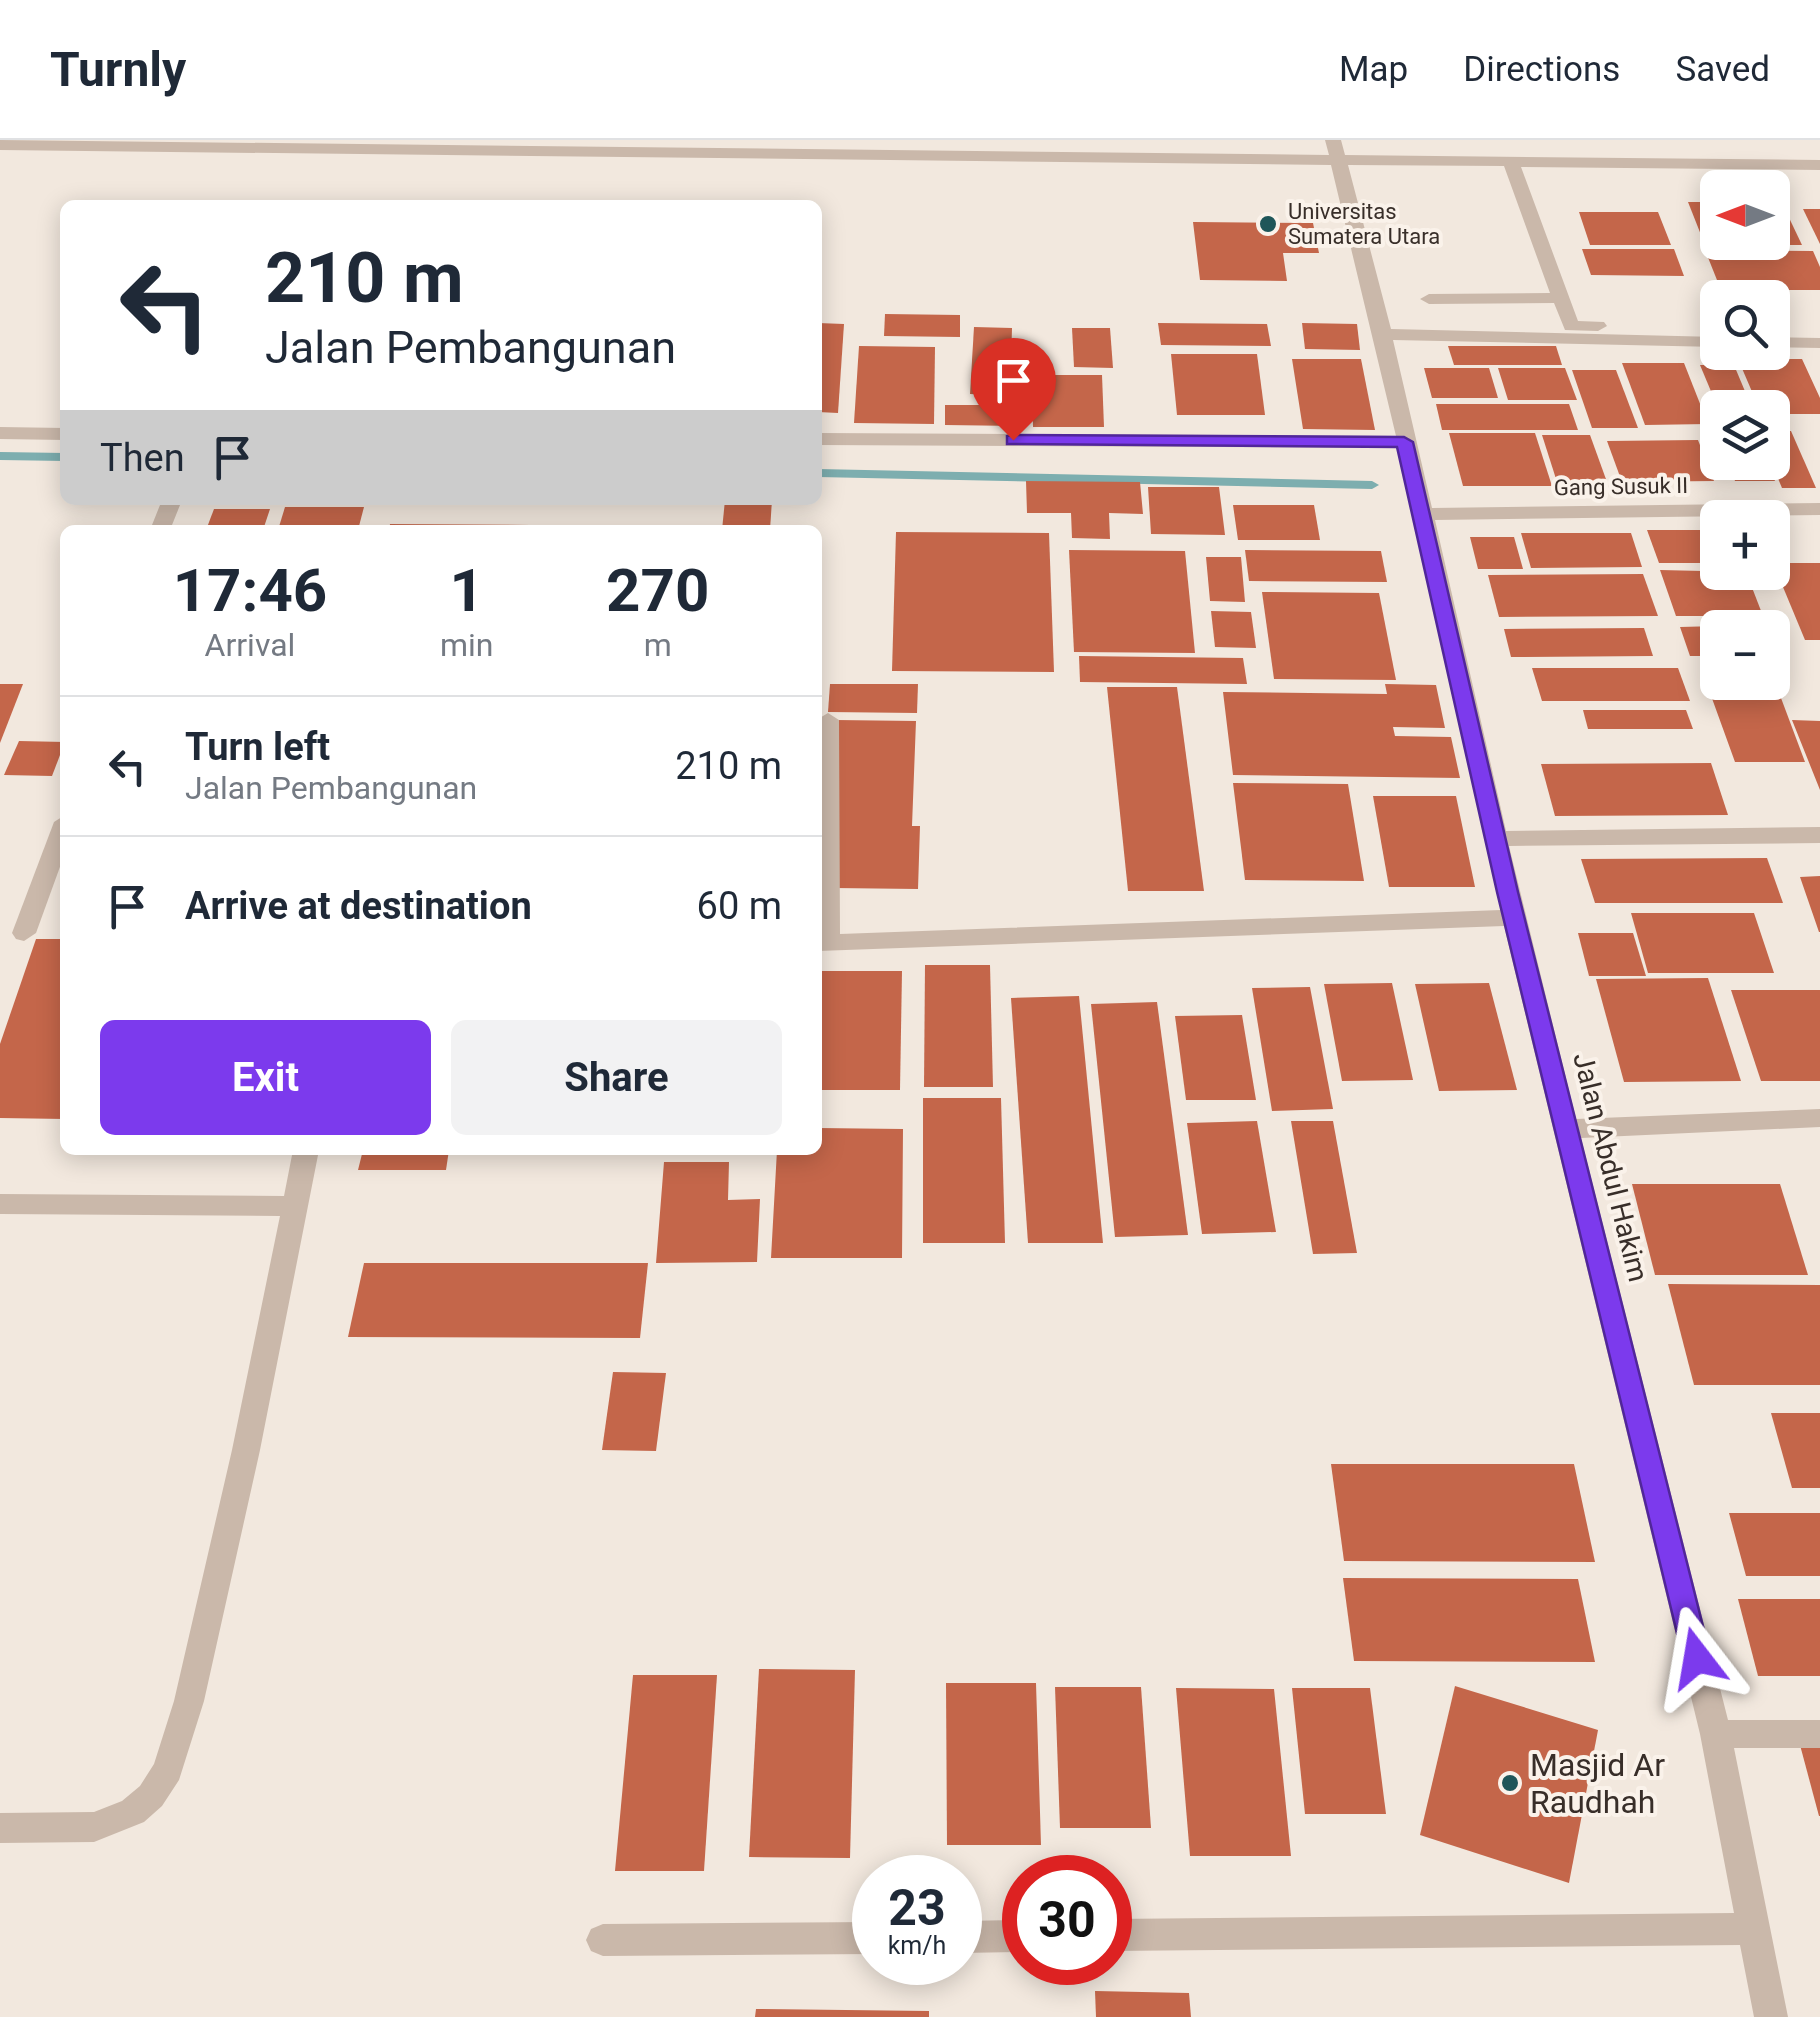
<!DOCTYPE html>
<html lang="en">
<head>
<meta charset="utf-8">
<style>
	:root { --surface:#fff; --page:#f2f2f3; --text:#1f2937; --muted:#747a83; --line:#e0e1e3; --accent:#7c3aed }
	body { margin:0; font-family:Roboto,sans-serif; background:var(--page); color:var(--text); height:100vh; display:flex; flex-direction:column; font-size:38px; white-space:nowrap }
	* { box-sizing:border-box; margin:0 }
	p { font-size:32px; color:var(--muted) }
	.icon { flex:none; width:55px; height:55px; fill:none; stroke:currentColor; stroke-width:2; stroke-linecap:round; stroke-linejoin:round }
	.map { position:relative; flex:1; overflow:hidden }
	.sheet { position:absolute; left:60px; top:385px; width:762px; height:630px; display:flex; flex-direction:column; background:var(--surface); border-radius:15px; box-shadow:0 5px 25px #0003 }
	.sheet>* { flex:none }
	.banner { position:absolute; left:60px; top:60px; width:762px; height:305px; border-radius:15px; box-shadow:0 5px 25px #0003; background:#fff; color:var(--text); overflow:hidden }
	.needle { width:65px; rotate:270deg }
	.controls { position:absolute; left:1700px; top:30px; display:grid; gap:20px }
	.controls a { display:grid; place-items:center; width:90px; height:90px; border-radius:15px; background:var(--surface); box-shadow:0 5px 25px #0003; font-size:50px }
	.speed { position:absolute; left:852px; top:1715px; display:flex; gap:20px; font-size:50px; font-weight:700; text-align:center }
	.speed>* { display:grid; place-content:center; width:130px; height:130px; border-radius:50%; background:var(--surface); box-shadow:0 5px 25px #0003; line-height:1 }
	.speed small { font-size:25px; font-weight:400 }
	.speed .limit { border:15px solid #d22; background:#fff; color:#111 }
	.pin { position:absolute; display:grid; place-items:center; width:85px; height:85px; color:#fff; margin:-102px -42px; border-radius:50% 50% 50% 0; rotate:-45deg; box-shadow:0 0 10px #0007 }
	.pin .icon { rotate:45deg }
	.me { position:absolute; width:110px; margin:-55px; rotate:346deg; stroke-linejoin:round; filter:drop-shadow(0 0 8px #0008) }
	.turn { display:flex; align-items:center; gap:35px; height:210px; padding:0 40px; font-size:45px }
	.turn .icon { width:130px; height:130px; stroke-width:2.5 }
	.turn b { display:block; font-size:70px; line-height:85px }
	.then { display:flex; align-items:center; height:95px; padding:0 40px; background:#0003; gap:20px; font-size:38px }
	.eta { display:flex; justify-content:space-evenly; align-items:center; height:170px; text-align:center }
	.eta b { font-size:60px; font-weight:700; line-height:70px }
	.primary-button { display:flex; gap:20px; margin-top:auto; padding:20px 40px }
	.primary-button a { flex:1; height:115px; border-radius:15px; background:var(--accent); color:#fff; font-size:40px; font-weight:700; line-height:115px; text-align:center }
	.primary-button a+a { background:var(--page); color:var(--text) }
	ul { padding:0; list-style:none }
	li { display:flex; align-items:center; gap:30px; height:140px; padding:0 40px; border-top:2px solid var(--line) }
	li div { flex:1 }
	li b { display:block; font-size:38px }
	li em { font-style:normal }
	header { display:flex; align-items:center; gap:60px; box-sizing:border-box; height:140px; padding:0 50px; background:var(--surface); border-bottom:2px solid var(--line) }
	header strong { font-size:48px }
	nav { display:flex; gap:55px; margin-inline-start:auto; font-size:35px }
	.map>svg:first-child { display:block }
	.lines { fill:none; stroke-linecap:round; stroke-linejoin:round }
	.stream { fill:#7daeaf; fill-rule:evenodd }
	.building { fill:#c4664a }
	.minor { fill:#cab8aa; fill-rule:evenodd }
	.route { fill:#7c3aed; stroke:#51269a; stroke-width:2.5 }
	.poi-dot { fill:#1f5659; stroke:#faf2ea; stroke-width:4 }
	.labels { text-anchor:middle; stroke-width:8; stroke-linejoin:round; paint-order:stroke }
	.far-poi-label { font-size:22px; fill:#382e29; stroke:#faf2ea; text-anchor:start }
	.far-street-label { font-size:22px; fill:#382e29; stroke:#faf2ea }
	.street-label { font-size:28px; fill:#382e29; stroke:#faf2ea }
	.near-poi-label { font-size:32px; fill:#382e29; stroke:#faf2ea; text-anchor:start }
</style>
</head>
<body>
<header>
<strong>Turnly</strong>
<nav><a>Map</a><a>Directions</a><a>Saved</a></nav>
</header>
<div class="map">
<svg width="1820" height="1877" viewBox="0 0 1820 1877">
	<rect width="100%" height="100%" fill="#f2e8de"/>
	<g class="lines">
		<!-- stream -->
		<g class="stream">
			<polygon points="0,312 65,313 65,321 0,320"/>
			<polygon points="818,329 1372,341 1379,345 1372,349 818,337"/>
		</g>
	</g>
	<!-- building -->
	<g class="building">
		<polygon points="1688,62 1718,62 1718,105 1705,105"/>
		<polygon points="1772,63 1782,63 1802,105 1772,105"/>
		<polygon points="1803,69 1820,69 1820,104"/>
		<polygon points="1579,72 1658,72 1671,105 1590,105"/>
		<polygon points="1193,82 1313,83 1319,113 1283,113 1287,141 1200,140"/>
		<polygon points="1582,109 1674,109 1684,136 1591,135"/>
		<polygon points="1705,110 1813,111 1820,127 1820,150 1721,150"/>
		<polygon points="885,174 960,175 960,197 884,196"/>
		<polygon points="818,183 844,184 838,273 818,272"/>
		<polygon points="1158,183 1267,184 1271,206 1161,205"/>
		<polygon points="1302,183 1357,184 1360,210 1305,209"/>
		<polygon points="974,187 1012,188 1010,256 970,254"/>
		<polygon points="1072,188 1110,188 1113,228 1074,227"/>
		<polygon points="859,206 935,207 934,284 854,283"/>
		<polygon points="1448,206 1556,206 1562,225 1454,225"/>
		<polygon points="1171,214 1257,214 1265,275 1177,275"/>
		<polygon points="1292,219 1361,219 1375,290 1303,289"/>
		<polygon points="1738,219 1802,219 1820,258 1820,274 1772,274 1772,268 1759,268"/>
		<polygon points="1622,223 1684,223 1708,284 1645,285"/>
		<polygon points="1700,225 1734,225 1752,268 1718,268"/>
		<polygon points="1424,228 1489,228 1498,258 1432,258"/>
		<polygon points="1498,228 1565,228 1577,260 1508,260"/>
		<polygon points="1572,230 1616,230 1638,288 1592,288"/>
		<polygon points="1032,235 1102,235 1104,287 1033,287"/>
		<polygon points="1436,264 1569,264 1578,290 1442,290"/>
		<polygon points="945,265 1017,265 1018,286 945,285"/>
		<polygon points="1772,291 1791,291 1816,348 1782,348 1771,322"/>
		<polygon points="1449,293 1535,293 1552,346 1463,346"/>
		<polygon points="1542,295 1590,295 1607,342 1557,342"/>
		<polygon points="1698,300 1714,341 1622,342 1607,301"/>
		<polygon points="1728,322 1767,322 1775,341 1735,341"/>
		<polygon points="1026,341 1140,342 1143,374 1109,373 1110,399 1072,398 1071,373 1027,373"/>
		<polygon points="1148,347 1219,347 1225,395 1151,394"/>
		<polygon points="725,360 772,360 770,390 722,390"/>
		<polygon points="1233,365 1314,365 1320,400 1238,400"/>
		<polygon points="285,367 364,367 358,390 278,390"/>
		<polygon points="214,369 270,369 263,390 206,390"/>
		<polygon points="390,384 530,385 529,390 389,390"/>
		<polygon points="582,385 720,386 719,390 582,390"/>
		<polygon points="1647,390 1718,390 1718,423 1659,423"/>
		<polygon points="896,392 1049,393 1054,532 892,531"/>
		<polygon points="1521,393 1631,393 1642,427 1531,428"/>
		<polygon points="1470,397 1514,397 1523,429 1478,429"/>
		<polygon points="1069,410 1185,411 1195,513 1074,512"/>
		<polygon points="1245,410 1381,411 1387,442 1249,441"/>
		<polygon points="1206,417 1241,417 1245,462 1210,461"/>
		<polygon points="1773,423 1820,423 1820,500 1805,500"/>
		<polygon points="1660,430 1746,432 1763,476 1676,476"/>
		<polygon points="1643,434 1658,476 1499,477 1488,435"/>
		<polygon points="1262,452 1379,453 1396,540 1274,539"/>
		<polygon points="1211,471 1251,472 1256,508 1215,507"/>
		<polygon points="1718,486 1718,516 1690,516 1680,487"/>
		<polygon points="1644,488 1653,516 1511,517 1504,489"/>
		<polygon points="1079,516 1243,518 1247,544 1080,542"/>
		<polygon points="1532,528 1678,528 1690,561 1542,561"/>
		<polygon points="1701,528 1718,528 1718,542 1775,542 1805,622 1735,622"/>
		<polygon points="0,544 23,544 0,603"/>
		<polygon points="830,544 918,544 917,573 828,572"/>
		<polygon points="1385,544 1436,545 1445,588 1393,587 1395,596 1451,597 1460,638 1233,635 1223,552 1387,554"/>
		<polygon points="1107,547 1177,547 1204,751 1128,751"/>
		<polygon points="1583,570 1686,570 1693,589 1588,589"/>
		<polygon points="836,580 916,581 912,686 920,686 918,749 834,748"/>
		<polygon points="1792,580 1820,581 1820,650"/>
		<polygon points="19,601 65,602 52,636 4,635"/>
		<polygon points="1711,623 1728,675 1555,676 1541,624"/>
		<polygon points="1233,643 1348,644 1364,741 1245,740"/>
		<polygon points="1373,656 1456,656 1475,747 1389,747"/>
		<polygon points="1767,718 1783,763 1595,763 1581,719"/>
		<polygon points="1820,736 1820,792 1819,792 1800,737"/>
		<polygon points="1631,773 1754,773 1774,833 1648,833"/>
		<polygon points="1578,793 1633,793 1646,836 1589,836"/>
		<polygon points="36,799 65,799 65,979 0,978 0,904"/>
		<polygon points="925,825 990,825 993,947 924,947"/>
		<polygon points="818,831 902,831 900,950 818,950"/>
		<polygon points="1708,838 1741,941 1624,942 1596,839"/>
		<polygon points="1392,843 1413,940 1342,941 1324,844"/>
		<polygon points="1489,843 1517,950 1439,951 1415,844"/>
		<polygon points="1310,847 1333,969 1272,971 1252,848"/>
		<polygon points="1731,850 1820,850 1820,941 1761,941"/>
		<polygon points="1079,856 1103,1103 1028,1103 1011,858"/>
		<polygon points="1157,862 1188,1095 1115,1097 1091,864"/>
		<polygon points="1242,875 1256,960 1186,960 1175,876"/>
		<polygon points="923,958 1001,958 1005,1103 923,1103"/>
		<polygon points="1257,981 1276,1092 1202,1094 1187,983"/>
		<polygon points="1291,981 1333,981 1357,1113 1313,1114"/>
		<polygon points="818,988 903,989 902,1118 771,1118 777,1010 818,1010"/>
		<polygon points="363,1010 449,1010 446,1030 358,1030"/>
		<polygon points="461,1010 620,1010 619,1015 460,1015"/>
		<polygon points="664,1022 729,1022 728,1060 760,1059 757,1122 656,1123"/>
		<polygon points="1632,1044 1780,1044 1808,1135 1655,1135"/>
		<polygon points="364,1123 648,1123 640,1198 348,1197"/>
		<polygon points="1668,1144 1820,1145 1820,1245 1694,1245"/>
		<polygon points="613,1232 666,1233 656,1311 602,1310"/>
		<polygon points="1771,1273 1820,1273 1820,1348 1792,1348"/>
		<polygon points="1331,1324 1574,1324 1595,1422 1344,1421"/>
		<polygon points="1729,1373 1820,1373 1820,1436 1746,1436"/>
		<polygon points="1343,1438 1578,1439 1595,1522 1354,1521"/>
		<polygon points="1738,1459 1820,1459 1820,1536 1758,1536"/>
		<polygon points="759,1529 855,1530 850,1718 749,1717"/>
		<polygon points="633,1535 717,1535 704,1731 615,1731"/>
		<polygon points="946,1543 1036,1543 1041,1705 947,1705"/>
		<polygon points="1455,1546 1598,1590 1569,1743 1420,1695"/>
		<polygon points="1055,1547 1141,1547 1151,1688 1060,1688"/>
		<polygon points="1176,1548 1274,1549 1291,1716 1190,1716"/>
		<polygon points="1292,1548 1370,1548 1386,1674 1305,1674"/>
		<polygon points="1800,1605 1820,1605 1820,1676 1819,1676"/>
		<polygon points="1095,1851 1189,1853 1191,1877 1096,1877"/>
		<polygon points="756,1869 929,1871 929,1877 755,1877"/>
	</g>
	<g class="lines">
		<!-- minor -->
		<g class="minor">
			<polygon points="0,0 1329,15 1325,0 1341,0 1345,15 1820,20 1820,30 1521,27 1578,181 1604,182 1607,186 1598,191 1565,190 1554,163 1429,164 1420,159 1429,154 1550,153 1504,26 1348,25 1391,189 1718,197 1718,207 1393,200 1432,368 1820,363 1820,375 1435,380 1506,691 1820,687 1820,703 1509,706 1576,979 1820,969 1820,987 1581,998 1728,1580 1820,1580 1820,1608 1734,1608 1788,1877 1754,1877 1740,1805 1110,1811 1110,1779 1734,1773 1700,1594 1504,786 818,811 818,579 828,573 839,580 840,794 1501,770 1399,308 818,305 818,293 1396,296 1331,25 0,10"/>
			<polygon points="1772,197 1820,198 1820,208 1772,207"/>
			<polygon points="0,287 65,288 65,300 0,299"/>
			<polygon points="162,360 182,360 170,390 150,390"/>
			<polygon points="65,675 65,713 36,793 24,801 16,799 12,793 54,682"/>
			<polygon points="293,1010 319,1010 260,1310 204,1561 179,1640 162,1666 144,1682 94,1702 0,1703 0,1673 94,1672 122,1661 140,1646 154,1624 174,1561 232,1310 280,1076 0,1074 0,1054 284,1056"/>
			<polygon points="1025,1780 1025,1812 960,1813 960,1781"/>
			<polygon points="875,1782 875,1814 603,1816 591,1811 586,1800 591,1789 603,1784"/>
		</g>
	</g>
	<!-- route -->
	<polygon class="route" points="1013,295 1404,297 1413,302 1518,752 1711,1518 1707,1527 1697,1530 1687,1527 1683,1518 1497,752 1397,307 1007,304 1007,296"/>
	<!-- markers -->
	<g class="poi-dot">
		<circle cx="1268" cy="84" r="10"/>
		<circle cx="1510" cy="1643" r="10"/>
	</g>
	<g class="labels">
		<!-- far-poi labels -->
		<g class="far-poi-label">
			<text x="1288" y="79">Universitas<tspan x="1288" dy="25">Sumatera Utara</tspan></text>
		</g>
		<!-- far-street labels -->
		<g class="far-street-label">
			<text transform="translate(1621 346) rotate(-1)" y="8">Gang Susuk II</text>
		</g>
		<!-- street labels -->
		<g class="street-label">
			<text transform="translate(1611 1027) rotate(76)" y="10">Jalan Abdul Hakim</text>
		</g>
		<!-- near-poi labels -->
		<g class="near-poi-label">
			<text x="1530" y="1636">Masjid Ar<tspan x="1530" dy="37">Raudhah</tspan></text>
		</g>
	</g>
</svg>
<div class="controls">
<a><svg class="needle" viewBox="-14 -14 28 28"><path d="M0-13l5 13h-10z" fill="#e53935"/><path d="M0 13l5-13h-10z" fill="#747a83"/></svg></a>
<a><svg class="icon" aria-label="search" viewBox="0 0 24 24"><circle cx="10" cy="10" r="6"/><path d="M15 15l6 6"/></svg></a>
<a><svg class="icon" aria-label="layers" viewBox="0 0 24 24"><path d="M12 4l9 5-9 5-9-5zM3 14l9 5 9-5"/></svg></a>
<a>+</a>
<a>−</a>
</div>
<div class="speed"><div>23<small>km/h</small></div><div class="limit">30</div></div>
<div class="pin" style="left:1013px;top:300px;background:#d93025"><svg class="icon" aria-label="arrive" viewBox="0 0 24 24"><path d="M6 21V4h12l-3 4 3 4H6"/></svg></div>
<svg class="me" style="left:1697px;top:1518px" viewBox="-20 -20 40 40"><path d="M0-17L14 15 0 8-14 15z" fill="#7c3aed" stroke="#fff" stroke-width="4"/></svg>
<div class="banner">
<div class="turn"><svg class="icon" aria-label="left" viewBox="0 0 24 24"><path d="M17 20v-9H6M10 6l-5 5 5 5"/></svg><div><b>210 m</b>Jalan Pembangunan</div></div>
<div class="then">Then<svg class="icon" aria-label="arrive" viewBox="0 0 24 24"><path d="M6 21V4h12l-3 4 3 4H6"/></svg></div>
</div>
<section class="sheet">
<div class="eta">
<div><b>17:46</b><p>Arrival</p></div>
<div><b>1</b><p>min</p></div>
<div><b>270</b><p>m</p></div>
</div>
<ul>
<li><svg class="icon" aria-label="left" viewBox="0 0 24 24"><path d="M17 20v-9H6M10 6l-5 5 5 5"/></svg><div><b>Turn left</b><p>Jalan Pembangunan</p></div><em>210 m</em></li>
<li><svg class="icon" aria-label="arrive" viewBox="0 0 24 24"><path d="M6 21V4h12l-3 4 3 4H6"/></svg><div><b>Arrive at destination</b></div><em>60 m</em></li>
</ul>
<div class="primary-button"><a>Exit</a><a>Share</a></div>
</section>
</div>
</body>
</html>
